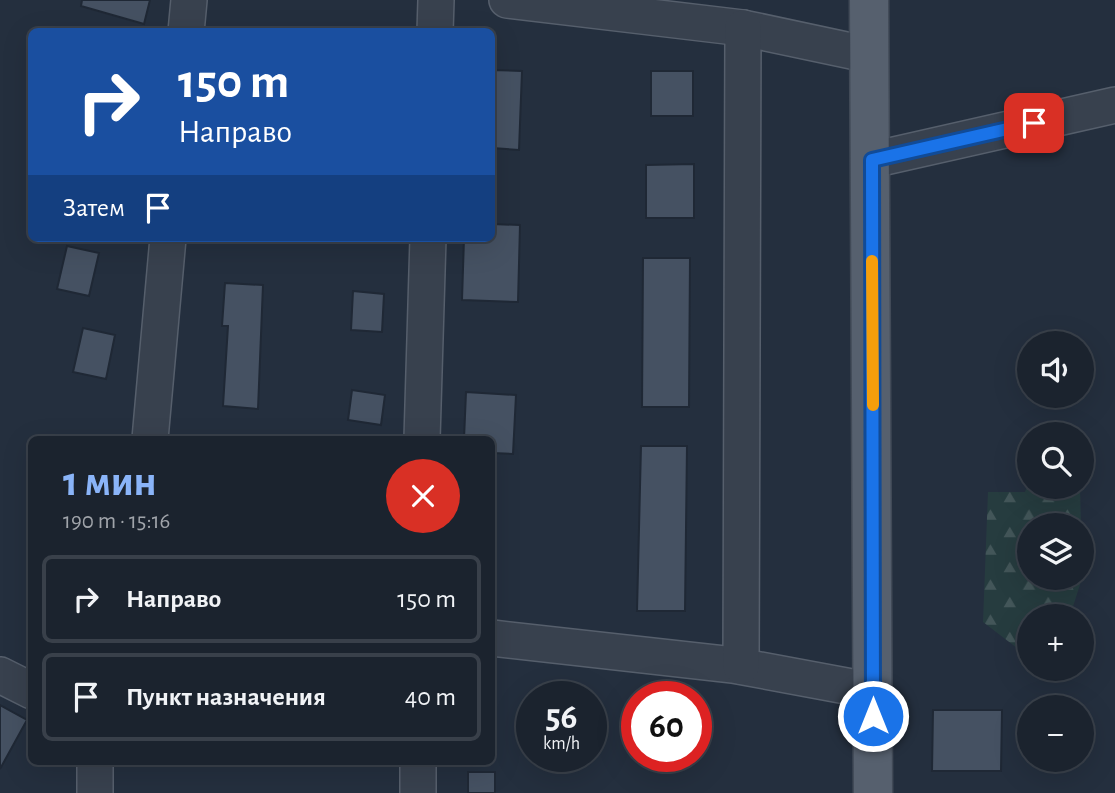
<!DOCTYPE html>
<html lang="ru">
<head>
<meta charset="utf-8">
<style>
	:root { --surface:#1b232e; --page:#242b36; --text:#f1f3f6; --muted:#a0a4aa; --line:#39404a; --accent:#8ab4f8 }
	body { margin:0; font-family:"Alegreya Sans",sans-serif; background:var(--page); color:var(--text); height:100vh; display:flex; flex-direction:column; font-size:26px; white-space:nowrap }
	* { box-sizing:border-box; margin:0 }
	p { font-size:23px; color:var(--muted) }
	.icon { flex:none; width:38px; height:38px; fill:none; stroke:currentColor; stroke-width:2; stroke-linecap:round; stroke-linejoin:round }
	.map { position:relative; flex:1; overflow:hidden }
	.panel { position:absolute; left:28px; top:436px; width:467px; height:329px; display:flex; flex-direction:column; background:var(--surface); border-radius:10px; box-shadow:0 7px 28px #0002,0 0 0 2px var(--line) }
	.panel>* { flex:none }
	.guide { position:absolute; left:28px; top:28px; width:467px; height:214px; border-radius:10px; box-shadow:0 7px 28px #0002,0 0 0 2px var(--line); background:#1a4fa0; color:#fff; overflow:hidden }
	.buttons { position:absolute; left:1017px; top:331px; display:grid; gap:14px }
	.buttons a { display:grid; place-items:center; width:77px; height:77px; border-radius:50%; background:var(--surface); box-shadow:0 7px 28px #0002,0 0 0 2px var(--line); font-size:35px }
	.speed { position:absolute; left:516px; top:681px; display:flex; gap:14px; font-size:35px; font-weight:700; text-align:center }
	.speed>* { display:grid; place-content:center; width:91px; height:91px; border-radius:50%; background:var(--surface); box-shadow:0 7px 28px #0002,0 0 0 2px var(--line); line-height:1 }
	.speed small { font-size:18px; font-weight:400 }
	.speed .limit { border:10px solid #d22; background:#fff; color:#111 }
	.pin { position:absolute; display:grid; place-items:center; width:60px; height:60px; color:#fff; margin:-30px; border-radius:14px; box-shadow:0 4px 10px #0006 }
	.me { position:absolute; width:77px; margin:-38px; rotate:0deg; stroke-linejoin:round; filter:drop-shadow(0 0 5px #0008) }
	.turn { display:flex; align-items:center; gap:24px; height:147px; padding:0 35px; font-size:32px }
	.turn .icon { width:91px; height:91px; stroke-width:2.5 }
	.turn b { display:block; font-size:49px; line-height:60px }
	.then { display:flex; align-items:center; height:66px; padding:0 35px; background:#0003; gap:14px; font-size:26px }
	.round { display:grid; place-items:center; flex:none; width:74px; height:74px; border-radius:37px; background:var(--page) }
	.overview { display:flex; align-items:center; justify-content:space-between; height:119px; padding:0 35px }
	h1 { font-size:42px; font-weight:700; line-height:52px; color:var(--accent) }
	ul { padding:0; list-style:none }
	li { display:flex; align-items:center; gap:21px; height:88px; margin:0 14px 10px; padding:0 21px; border:4px solid var(--line); border-radius:10px }
	li div { flex:1 }
	li b { display:block; font-size:26px }
	li em { font-style:normal }
	.map>svg:first-child { display:block }
	.forest { fill:url(#forest-firs) }
	.building { fill:#455162; stroke:#1f2835; stroke-width:2 }
	.lines { fill:none; stroke-linecap:round; stroke-linejoin:round }
	.minor-casing { stroke:#565f6c; stroke-width:38 }
	.major-casing { stroke:#414a57; stroke-width:41 }
	.minor { stroke:#38414e; stroke-width:35 }
	.major { stroke:#56606e; stroke-width:38 }
	.route-casing { stroke:#114b97; stroke-width:18 }
	.route { stroke:#1a73e8; stroke-width:12 }
	.slow { stroke:#f59e0b; stroke-width:12 }
</style>
</head>
<body>
<div class="map">
<svg width="1115" height="793" viewBox="0 0 1115 793">
	<defs>
		<pattern id="forest-firs" width="22" height="20" patternUnits="userSpaceOnUse" patternTransform="scale(1.75)"><rect width="22" height="20" fill="#263c3f"/><path d="M5 1l3.5 6h-7zM16 11l3.5 6h-7z" fill="#435659"/></pattern>
	</defs>
	<rect width="100%" height="100%" fill="#242f3e"/>
	<!-- forest -->
	<polygon class="forest" points="1029,481 1029,486 1080,487 1081,525 1029,525 1029,578 1082,578 1082,540 1083,575 1070,616 1029,616 1029,657 983,622 988,492 1025,492"/>
	<!-- building -->
	<g class="building">
		<polygon points="82,0 150,0 144,24 81,6"/>
		<polygon points="492,70 522,71 519,150 492,148"/>
		<rect x="651" y="71" width="42" height="45"/>
		<polygon points="694,164 694,218 646,218 646,165"/>
		<polygon points="492,224 520,225 518,302 462,300 464,238 492,238"/>
		<polygon points="67,246 99,253 89,296 57,289"/>
		<polygon points="643,258 690,258 689,407 642,407"/>
		<polygon points="225,283 263,285 258,409 223,406 228,326 222,326"/>
		<polygon points="353,291 384,294 382,332 351,330"/>
		<polygon points="83,328 115,335 106,379 73,372"/>
		<polygon points="352,390 385,395 381,425 348,420"/>
		<polygon points="466,392 516,395 513,454 492,453 492,439 464,439"/>
		<polygon points="641,446 687,446 685,611 637,611"/>
		<polygon points="0,705 27,720 0,769"/>
		<polygon points="933,710 1002,710 1001,771 932,771"/>
		<rect x="468" y="772" width="27" height="21"/>
	</g>
	<g class="lines">
		<!-- minor casing -->
		<g class="minor-casing">
			<g id="minor">
				<polyline points="507,0 743,28 870,55"/>
				<polyline points="186,32 189,0"/>
				<polyline points="435,32 436,0"/>
				<polyline points="872,160 1115,105"/>
				<polyline points="150,439 168,238"/>
				<polyline points="422,439 428,238"/>
				<polyline points="492,638 733,665 873,691"/>
				<polyline points="741,666 743,28"/>
				<polyline points="0,675 32,691"/>
				<polyline points="418,761 418,793"/>
				<polyline points="95,793 95,761"/>
			</g>
		</g>
		<!-- major casing -->
		<g class="major-casing">
			<polyline id="major" points="869,0 873,793"/>
		</g>
		<!-- minor -->
		<use href="#minor" class="minor"/>
		<!-- major -->
		<use href="#major" class="major"/>
	</g>
	<g class="lines">
		<!-- route casing -->
		<g class="route-casing">
			<polyline id="route" points="873,716 872,160 1034,123"/>
		</g>
		<!-- route -->
		<use href="#route" class="route"/>
		<!-- slow -->
		<polyline class="slow" points="872,261 873,405"/>
	</g>
</svg>
<div class="buttons">
<a><svg class="icon" aria-label="sound" viewBox="0 0 24 24"><path d="M4 9h4l5-4v14l-5-4H4zM17 9q2 3 0 6"/></svg></a>
<a><svg class="icon" aria-label="search" viewBox="0 0 24 24"><circle cx="10" cy="10" r="6"/><path d="M15 15l6 6"/></svg></a>
<a><svg class="icon" aria-label="layers" viewBox="0 0 24 24"><path d="M12 4l9 5-9 5-9-5zM3 14l9 5 9-5"/></svg></a>
<a>+</a>
<a>−</a>
</div>
<div class="speed"><div>56<small>km/h</small></div><div class="limit">60</div></div>
<div class="pin" style="left:1034px;top:123px;background:#d93025"><svg class="icon" aria-label="arrive" viewBox="0 0 24 24"><path d="M6 21V4h12l-3 4 3 4H6"/></svg></div>
<svg class="me" style="left:873px;top:716px" viewBox="-20 -20 40 40"><circle r="17" fill="#1a73e8" stroke="#fff" stroke-width="3"/><path d="M0-11L8 9 0 5-8 9z" fill="#fff"/></svg>
<div class="guide">
<div class="turn"><svg class="icon" aria-label="right" viewBox="0 0 24 24"><path d="M7 20v-9h11M14 6l5 5-5 5"/></svg><div><b>150 m</b>Направо</div></div>
<div class="then">Затем<svg class="icon" aria-label="arrive" viewBox="0 0 24 24"><path d="M6 21V4h12l-3 4 3 4H6"/></svg></div>
</div>
<section class="panel">
<div class="overview"><div><h1>1 мин</h1><p>190 m · 15:16</p></div><a class="round" style="background:#d93025;color:#fff"><svg class="icon" aria-label="close" viewBox="0 0 24 24"><path d="M6 6l12 12M18 6L6 18"/></svg></a></div>
<ul>
<li><svg class="icon" aria-label="right" viewBox="0 0 24 24"><path d="M7 20v-9h11M14 6l5 5-5 5"/></svg><div><b>Направо</b></div><em>150 m</em></li>
<li><svg class="icon" aria-label="arrive" viewBox="0 0 24 24"><path d="M6 21V4h12l-3 4 3 4H6"/></svg><div><b>Пункт назначения</b></div><em>40 m</em></li>
</ul>
</section>
</div>
</body>
</html>
